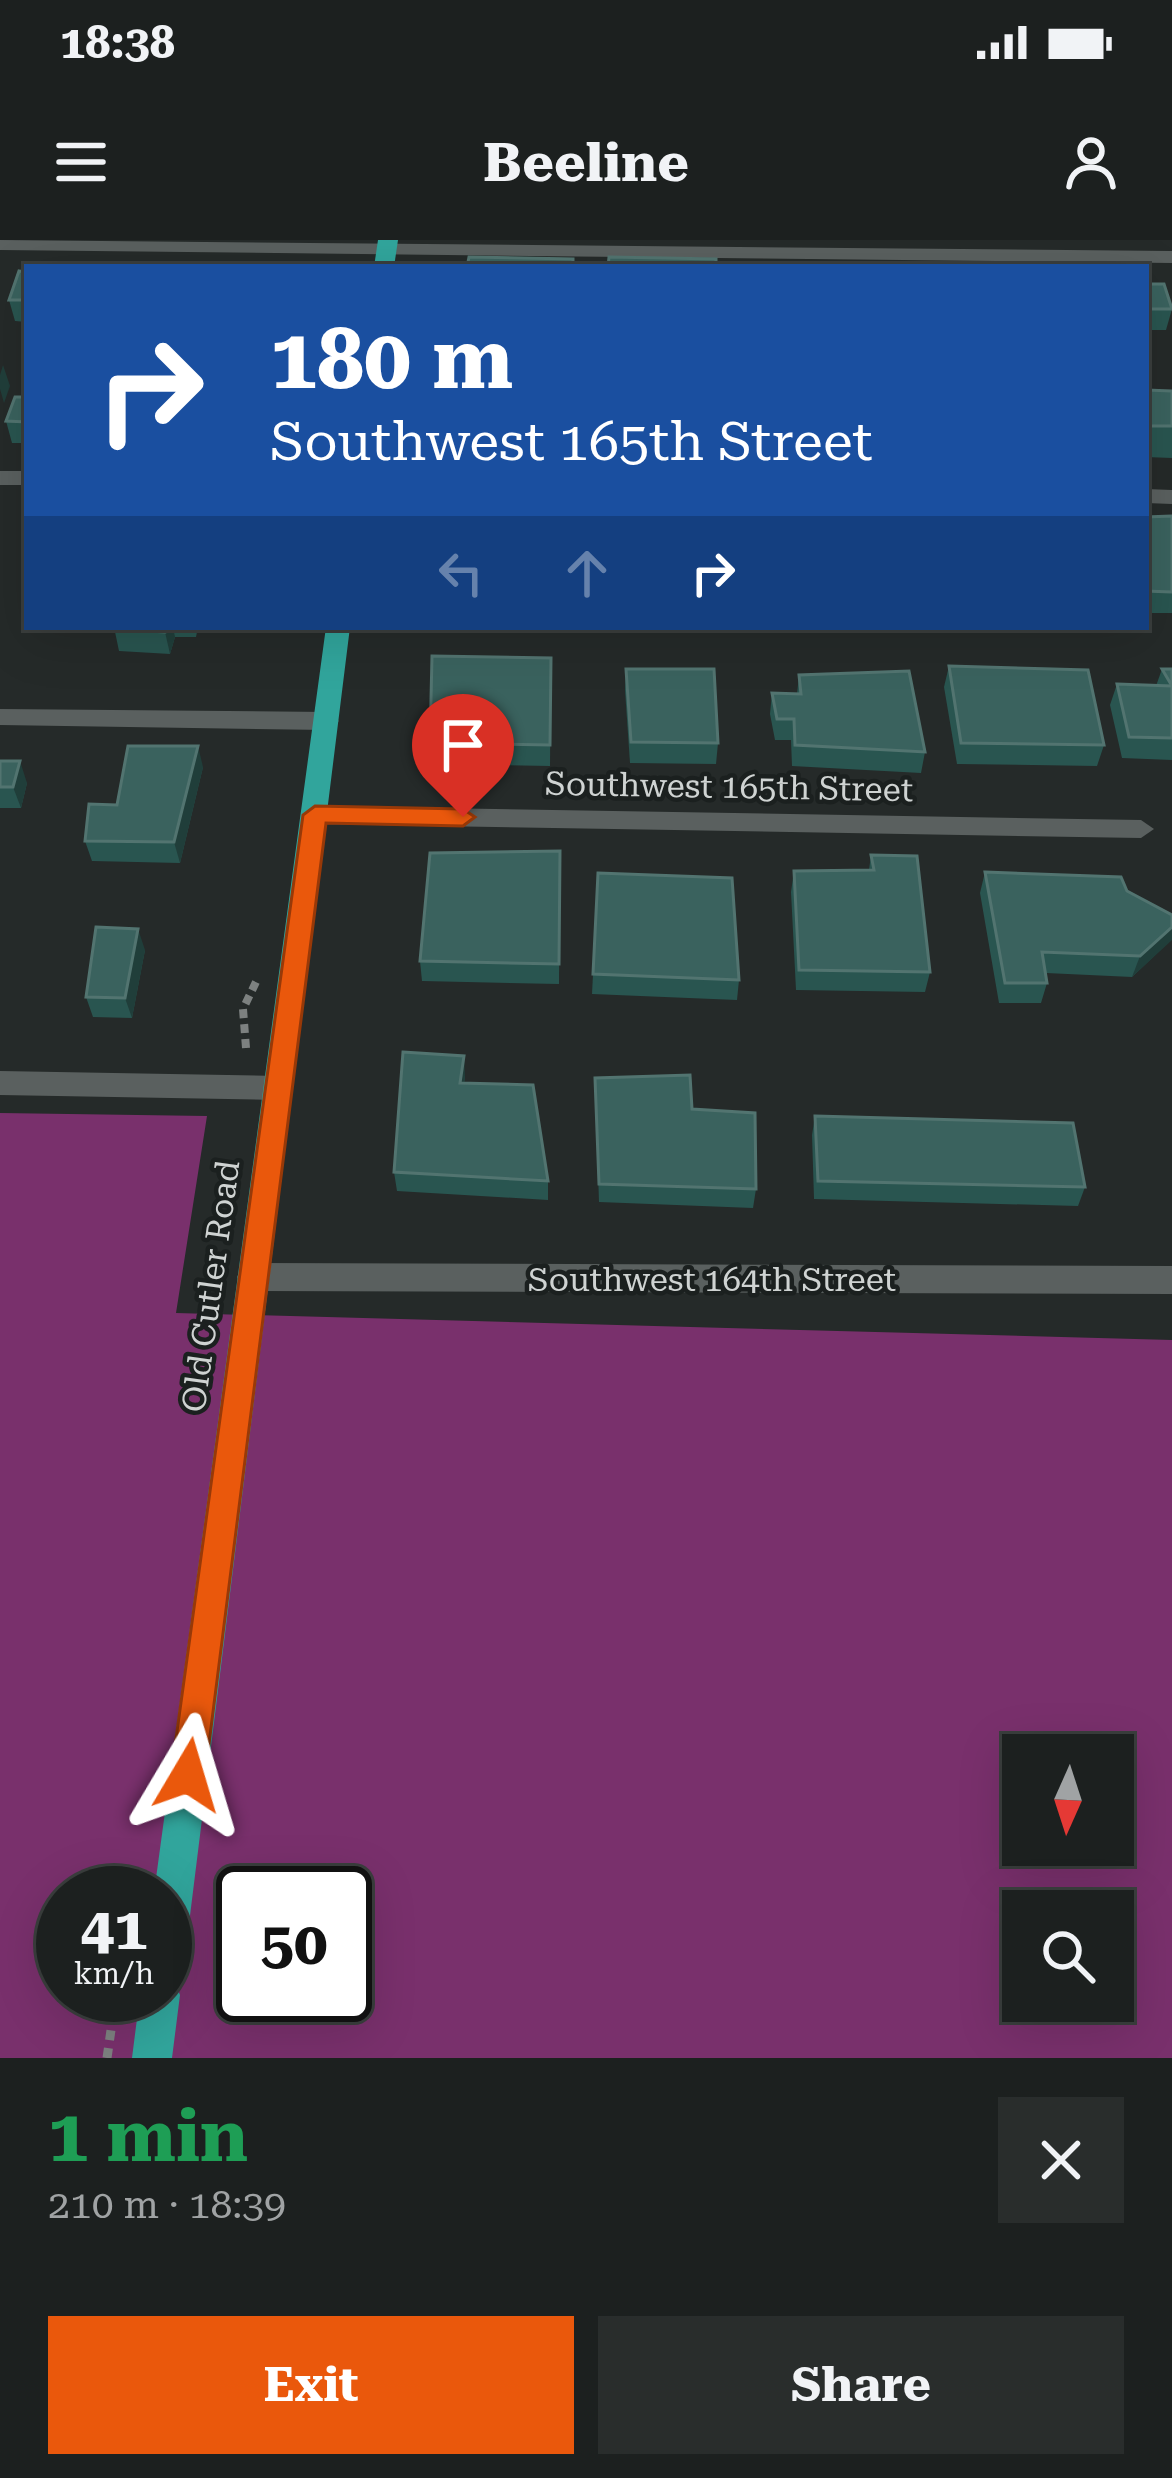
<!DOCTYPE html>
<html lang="en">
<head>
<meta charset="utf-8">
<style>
	:root { --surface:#1c201f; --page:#292d2c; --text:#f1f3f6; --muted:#a0a3a4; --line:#3a3e3d; --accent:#ea580c }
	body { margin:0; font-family:"Roboto Serif",serif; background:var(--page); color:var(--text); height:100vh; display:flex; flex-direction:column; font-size:45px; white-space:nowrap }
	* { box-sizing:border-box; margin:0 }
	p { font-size:39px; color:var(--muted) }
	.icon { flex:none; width:66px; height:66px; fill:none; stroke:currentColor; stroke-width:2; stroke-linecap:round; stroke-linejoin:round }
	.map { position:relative; height:1818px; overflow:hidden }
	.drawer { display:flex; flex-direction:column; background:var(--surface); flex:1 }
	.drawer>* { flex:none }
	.guide { position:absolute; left:24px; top:24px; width:1125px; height:366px; border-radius:0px; box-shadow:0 12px 48px #0002,0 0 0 3px var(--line); background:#1a4fa0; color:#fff; overflow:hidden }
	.needle { width:78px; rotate:183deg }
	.controls { position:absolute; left:1002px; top:1494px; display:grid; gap:24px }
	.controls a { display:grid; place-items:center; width:132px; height:132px; border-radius:0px; background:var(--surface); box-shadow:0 12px 48px #0002,0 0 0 3px var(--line); font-size:60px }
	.speed { position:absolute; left:36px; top:1626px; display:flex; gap:24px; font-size:60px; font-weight:700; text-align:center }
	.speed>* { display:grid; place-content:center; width:156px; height:156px; border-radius:50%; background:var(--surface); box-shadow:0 12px 48px #0002,0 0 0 3px var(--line); line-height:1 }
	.speed small { font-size:30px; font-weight:400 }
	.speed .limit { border:6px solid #111; border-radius:18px; background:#fff; color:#111 }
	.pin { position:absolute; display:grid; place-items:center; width:102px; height:102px; color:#fff; margin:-123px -51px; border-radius:50% 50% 50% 0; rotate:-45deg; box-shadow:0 0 12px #0007 }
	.pin .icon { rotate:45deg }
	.me { position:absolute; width:132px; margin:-66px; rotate:7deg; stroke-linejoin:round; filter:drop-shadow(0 0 9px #0008) }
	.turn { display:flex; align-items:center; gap:42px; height:252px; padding:0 48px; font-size:54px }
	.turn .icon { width:156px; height:156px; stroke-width:2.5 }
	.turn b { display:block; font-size:84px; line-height:102px }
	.lanes { display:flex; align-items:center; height:114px; padding:0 48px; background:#0003; justify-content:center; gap:60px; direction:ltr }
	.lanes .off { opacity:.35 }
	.round { display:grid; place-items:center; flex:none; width:126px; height:126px; border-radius:0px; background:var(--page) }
	.head { display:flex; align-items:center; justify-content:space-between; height:204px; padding:0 48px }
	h1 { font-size:72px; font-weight:700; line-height:90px; color:#1e9e55 }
	.cta { display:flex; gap:24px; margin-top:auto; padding:24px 48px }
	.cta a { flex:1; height:138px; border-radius:0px; background:var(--accent); color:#fff; font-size:48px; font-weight:700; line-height:138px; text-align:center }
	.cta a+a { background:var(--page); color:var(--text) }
	.status { display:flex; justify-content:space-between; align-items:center; height:84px; padding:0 60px; background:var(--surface); direction:ltr }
	.status svg { height:33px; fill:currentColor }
	header { display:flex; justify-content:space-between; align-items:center; height:156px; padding:0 48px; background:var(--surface); font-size:54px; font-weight:700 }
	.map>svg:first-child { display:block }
	.forest { fill:#79306c; fill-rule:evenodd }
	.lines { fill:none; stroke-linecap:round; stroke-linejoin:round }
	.path-far1 { stroke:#7d8180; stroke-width:8; stroke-dasharray:9 6; stroke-linecap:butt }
	.path { stroke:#7d8180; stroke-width:9; stroke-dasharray:10 8; stroke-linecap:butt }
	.minor { fill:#5a605f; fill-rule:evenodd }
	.major { fill:#31a59c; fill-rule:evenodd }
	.wall { fill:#295550 }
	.shaded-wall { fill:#203e3a }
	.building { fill:#3a625e; stroke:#527470; stroke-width:3 }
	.route { fill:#ea580c; stroke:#983908; stroke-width:3 }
	.labels { text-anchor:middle; stroke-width:9; stroke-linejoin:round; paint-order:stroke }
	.street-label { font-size:33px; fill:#cfd3d2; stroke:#1b201f }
</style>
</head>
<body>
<div class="status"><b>18:38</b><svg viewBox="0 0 49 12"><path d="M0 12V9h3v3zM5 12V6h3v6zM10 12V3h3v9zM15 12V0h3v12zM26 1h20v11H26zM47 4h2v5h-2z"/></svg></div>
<header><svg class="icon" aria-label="menu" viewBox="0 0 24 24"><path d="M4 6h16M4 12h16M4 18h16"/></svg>Beeline<svg class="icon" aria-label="person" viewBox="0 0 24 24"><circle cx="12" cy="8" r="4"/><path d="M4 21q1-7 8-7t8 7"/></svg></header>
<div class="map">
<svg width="1172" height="1818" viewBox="0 0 1172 1818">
	<rect width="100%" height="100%" fill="#252a29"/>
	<!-- forest -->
	<path class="forest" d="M 0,873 L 207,876 L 176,1073 L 1172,1100 L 1172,1818 L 0,1818 ZM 1023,1515 L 1113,1515 L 1113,1605 L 1023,1605 ZM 63,1653 L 165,1653 L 165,1755 L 63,1755 ZM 243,1653 L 345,1653 L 345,1755 L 243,1755 ZM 1023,1671 L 1113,1671 L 1113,1761 L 1023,1761 Z"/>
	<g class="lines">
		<!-- path-far1 -->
		<polyline class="path-far1" points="246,808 243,769 256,742"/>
		<!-- path -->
		<polyline class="path" points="107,1818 115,1762"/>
		<!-- minor -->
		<g class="minor">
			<polygon points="0,0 1172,11 1172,23 0,10"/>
			<rect x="0" y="231" width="27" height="14"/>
			<polygon points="1146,249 1172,250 1172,264 1146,263"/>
			<polygon points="0,469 327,472 339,481 327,490 0,485"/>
			<polygon points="315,566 1141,580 1154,589 1141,598 315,584 302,575"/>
			<polygon points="0,831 278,836 288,840 293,848 288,856 278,860 0,855"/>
			<polygon points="253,1023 1172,1026 1172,1054 253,1051 242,1047 237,1037 242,1027"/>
		</g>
		<!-- major -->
		<g class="major">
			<polygon points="378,0 398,0 394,27 374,27"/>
			<polygon points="326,387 350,387 185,1716 179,1730 165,1736 165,1653 154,1653"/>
			<polygon points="165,1737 174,1741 180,1755 172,1818 132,1818 140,1755 165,1755"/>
		</g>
	</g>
	<!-- wall -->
	<g class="wall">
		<polygon points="27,32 27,82 15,81 9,60"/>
		<polygon points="1146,44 1172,69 1166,90 1146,90"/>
		<polygon points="27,146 27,203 12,203 6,181 23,157"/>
		<polygon points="1146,150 1172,151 1172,218 1146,217"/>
		<polygon points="1172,276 1172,373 1146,373 1146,277"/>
		<polygon points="114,387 198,387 196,397 175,397 170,414 119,411"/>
		<polygon points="551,418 550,526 432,524 430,503"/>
		<polygon points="949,426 1104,505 1097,526 957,524 944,447"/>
		<polygon points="626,429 718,503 716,524 630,523 625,450"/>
		<polygon points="1162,429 1172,429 1172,520 1122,518 1110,465 1117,444 1156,446"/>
		<polygon points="799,435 925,512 921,533 792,526 791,500 775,500 770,474 772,453 797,454"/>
		<polygon points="0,521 27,543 21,568 0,568"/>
		<polygon points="203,527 180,623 92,621 85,601 117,565"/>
		<polygon points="560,611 559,744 422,741 420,721"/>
		<polygon points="871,615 930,732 925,752 796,750 791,652 794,631 869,630"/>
		<polygon points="985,632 1127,651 1172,675 1172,699 1132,737 1046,733 1047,743 1041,763 999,763 980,653"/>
		<polygon points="145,710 132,778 93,777 86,757"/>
		<polygon points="593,734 739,740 737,760 592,754"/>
		<polygon points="465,835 464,844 548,941 548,960 397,951 394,932"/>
		<polygon points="595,838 692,869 756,949 753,968 599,962"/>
		<polygon points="815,876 1085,947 1078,966 814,959 812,895"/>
	</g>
	<!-- shaded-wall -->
	<g class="shaded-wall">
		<polygon points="3,125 10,146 4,163 0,149 0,135"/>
		<polygon points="166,387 173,387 175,397 170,414 165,392"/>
		<polygon points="198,506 203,527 180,623 174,602"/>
		<polygon points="20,521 27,543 21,568 13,547"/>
		<polygon points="1172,687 1172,700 1132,737 1140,716"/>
		<polygon points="138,689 145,710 132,778 125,758"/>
		<polygon points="464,816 465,835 462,863 460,843"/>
	</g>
	<!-- building -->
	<g class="building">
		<polygon points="469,17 573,19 573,27 467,27"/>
		<polygon points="609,17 716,19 716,27 608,27"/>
		<polygon points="893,23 993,25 994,27 893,27"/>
		<polygon points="19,31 27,32 27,60 9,60"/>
		<polygon points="1146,44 1164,44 1172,69 1146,69"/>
		<polygon points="27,146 27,182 6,181 15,157 23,157"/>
		<polygon points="1146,150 1172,151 1172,186 1151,186 1149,180 1146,180"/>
		<polygon points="1172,276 1172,352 1146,351 1146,277"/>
		<polygon points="114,387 166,387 165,392 114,389"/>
		<polygon points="432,416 551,418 550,505 430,503"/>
		<polygon points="949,426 1088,430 1104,505 961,503"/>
		<polygon points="626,429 714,429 718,503 631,502"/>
		<polygon points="1162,429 1172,429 1172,446"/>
		<polygon points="909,431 925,512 795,505 794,479 777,479 772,453 801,454 799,435"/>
		<polygon points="1117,444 1172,446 1172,498 1129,497"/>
		<polygon points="128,506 198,506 174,602 85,601 89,564 117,565"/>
		<polygon points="0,521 20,521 13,547 0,547"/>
		<polygon points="560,611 559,724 420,721 430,613"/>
		<polygon points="871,615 917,616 930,732 799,730 794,631 874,630"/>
		<polygon points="985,632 1121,637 1127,651 1172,675 1172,687 1140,716 1042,712 1047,743 1005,743"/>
		<polygon points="598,633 732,638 739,740 593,734"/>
		<polygon points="96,687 138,689 125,758 86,757"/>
		<polygon points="403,812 464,816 460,843 533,845 548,941 394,932"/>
		<polygon points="690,835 692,869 755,873 756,949 599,944 595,838"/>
		<polygon points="815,876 1073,883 1085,947 818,941"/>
	</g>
	<!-- route -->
	<polygon class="route" points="315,566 463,569 475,577 463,586 326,583 205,1535 200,1547 188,1552 176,1547 171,1535 303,575"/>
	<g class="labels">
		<!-- street labels -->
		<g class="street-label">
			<text transform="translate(729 546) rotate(1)" y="12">Southwest 165th Street</text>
			<text x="712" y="1051">Southwest 164th Street</text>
			<text transform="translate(210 1046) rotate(-82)" y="12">Old Cutler Road</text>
		</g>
	</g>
</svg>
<div class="controls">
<a><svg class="needle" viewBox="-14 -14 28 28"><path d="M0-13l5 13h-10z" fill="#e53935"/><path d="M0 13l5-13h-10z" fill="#a0a3a4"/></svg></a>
<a><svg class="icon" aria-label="search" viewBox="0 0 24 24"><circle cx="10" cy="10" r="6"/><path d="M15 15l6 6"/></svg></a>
</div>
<div class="speed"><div>41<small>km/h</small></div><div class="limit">50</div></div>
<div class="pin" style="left:463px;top:577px;background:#d93025"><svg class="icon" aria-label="arrive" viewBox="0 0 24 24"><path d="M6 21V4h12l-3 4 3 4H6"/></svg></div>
<svg class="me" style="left:188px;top:1535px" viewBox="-20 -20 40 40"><path d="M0-17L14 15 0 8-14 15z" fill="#ea580c" stroke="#fff" stroke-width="4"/></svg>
<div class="guide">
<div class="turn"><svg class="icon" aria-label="right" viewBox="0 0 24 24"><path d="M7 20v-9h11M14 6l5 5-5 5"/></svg><div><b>180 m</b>Southwest 165th Street</div></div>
<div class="lanes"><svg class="icon off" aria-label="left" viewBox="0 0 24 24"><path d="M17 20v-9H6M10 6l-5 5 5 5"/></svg><svg class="icon off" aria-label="ahead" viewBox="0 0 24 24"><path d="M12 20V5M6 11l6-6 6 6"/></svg><svg class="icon" aria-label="right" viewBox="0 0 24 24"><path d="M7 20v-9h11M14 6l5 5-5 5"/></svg></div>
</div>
</div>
<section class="drawer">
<div class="head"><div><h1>1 min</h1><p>210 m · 18:39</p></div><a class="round"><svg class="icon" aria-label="close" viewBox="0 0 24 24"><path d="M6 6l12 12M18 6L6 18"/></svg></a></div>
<div class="cta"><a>Exit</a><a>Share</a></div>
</section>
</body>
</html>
